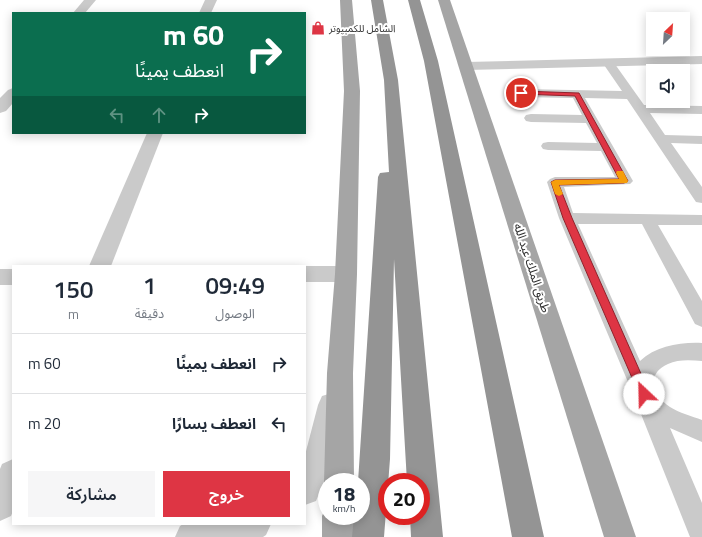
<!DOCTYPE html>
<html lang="ar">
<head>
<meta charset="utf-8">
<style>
	:root { --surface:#fff; --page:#f6f6f7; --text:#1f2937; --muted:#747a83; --line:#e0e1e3; --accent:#de3544 }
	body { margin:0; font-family:"Titillium Web","Noto Sans Arabic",sans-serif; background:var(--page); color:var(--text); direction:rtl; height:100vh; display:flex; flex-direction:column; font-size:15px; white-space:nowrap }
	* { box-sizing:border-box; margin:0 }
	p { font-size:13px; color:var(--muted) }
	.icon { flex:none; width:22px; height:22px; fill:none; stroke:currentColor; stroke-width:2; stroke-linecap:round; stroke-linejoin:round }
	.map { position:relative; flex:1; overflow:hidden; direction:ltr }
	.side { position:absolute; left:12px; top:265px; width:294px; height:260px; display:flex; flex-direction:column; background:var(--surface); border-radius:0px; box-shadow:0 2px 10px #0003; direction:rtl }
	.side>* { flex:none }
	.hud { position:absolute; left:12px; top:12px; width:294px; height:122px; border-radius:0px; box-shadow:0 2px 10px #0003; direction:rtl; background:#0b6e4f; color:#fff; overflow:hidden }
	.needle { width:26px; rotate:25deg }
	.fabs { position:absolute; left:646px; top:12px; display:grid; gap:8px }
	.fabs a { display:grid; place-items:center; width:44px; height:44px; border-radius:0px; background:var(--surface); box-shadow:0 2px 10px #0003; font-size:20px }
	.speed { position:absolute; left:318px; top:473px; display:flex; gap:8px; font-size:20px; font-weight:700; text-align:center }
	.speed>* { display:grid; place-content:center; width:52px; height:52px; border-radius:50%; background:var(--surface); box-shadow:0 2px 10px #0003; line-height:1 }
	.speed small { font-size:10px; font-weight:400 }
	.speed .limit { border:6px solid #d22; background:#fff; color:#111 }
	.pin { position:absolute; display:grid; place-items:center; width:34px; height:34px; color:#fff; margin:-17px; border:2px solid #fff; border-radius:50%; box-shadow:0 1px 4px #0007 }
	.me { position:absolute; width:44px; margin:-22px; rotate:336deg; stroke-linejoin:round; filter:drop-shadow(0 0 3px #0008) }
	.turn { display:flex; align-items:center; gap:14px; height:84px; padding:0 16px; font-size:18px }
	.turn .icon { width:52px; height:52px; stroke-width:2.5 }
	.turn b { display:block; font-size:28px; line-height:34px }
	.lanes { display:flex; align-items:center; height:38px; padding:0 16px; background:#0003; justify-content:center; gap:20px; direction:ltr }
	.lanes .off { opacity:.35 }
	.eta { display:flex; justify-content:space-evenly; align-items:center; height:68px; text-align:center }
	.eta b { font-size:24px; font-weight:600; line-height:28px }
	.button { display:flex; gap:8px; margin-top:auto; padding:8px 16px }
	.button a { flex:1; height:46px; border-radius:0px; background:var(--accent); color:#fff; font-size:16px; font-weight:600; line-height:46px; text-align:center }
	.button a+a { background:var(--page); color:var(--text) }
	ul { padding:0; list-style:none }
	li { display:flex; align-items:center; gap:12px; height:60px; padding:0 16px; border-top:1px solid var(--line) }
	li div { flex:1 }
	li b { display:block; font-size:15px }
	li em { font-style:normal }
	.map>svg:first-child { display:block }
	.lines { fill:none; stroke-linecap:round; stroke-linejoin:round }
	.lane { fill:#cacaca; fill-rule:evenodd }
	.street { fill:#cacaca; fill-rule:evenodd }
	.primary { fill:#a5a5a5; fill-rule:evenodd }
	.highway { fill:#949494; fill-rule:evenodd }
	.route { fill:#de3544; stroke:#90222c }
	.slow { fill:#f59e0b }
	.labels { text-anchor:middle; stroke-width:4; stroke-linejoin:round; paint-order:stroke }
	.far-poi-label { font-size:10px; fill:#2d2d2d; stroke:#fff; text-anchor:start }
	.street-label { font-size:12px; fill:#2d2d2d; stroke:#fff }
</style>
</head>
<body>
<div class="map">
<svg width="702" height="537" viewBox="0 0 702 537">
	<rect width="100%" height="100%" fill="#fff"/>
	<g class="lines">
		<!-- lane -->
		<path class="lane" d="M 608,59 L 612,60 L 644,105 L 702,106 L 702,114 L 650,113 L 665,135 L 702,136 L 702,144 L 671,143 L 702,187 L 702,203 L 696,202 L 627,99 L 585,98 L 633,181 L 630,184 L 564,187 L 573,213 L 702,215 L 702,225 L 658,225 L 702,301 L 702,327 L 695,324 L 642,224 L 578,224 L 640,361 C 656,346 680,342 702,343 L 702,361 C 691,360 678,359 668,364 C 645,374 653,396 670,407 C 679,413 692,416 702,420 L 702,442 L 670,428 L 702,503 L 702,537 L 690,537 L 633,394 L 559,218 L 547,182 L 550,179 L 555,177 L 615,177 L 601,151 L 548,150 L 543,149 L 541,146 L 543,143 L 548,142 L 597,143 L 586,123 L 531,122 L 526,121 L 524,118 L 526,115 L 531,114 L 582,115 L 573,98 L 521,97 L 517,96 L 515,93 L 517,90 L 521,89 L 622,91 L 602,62 L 604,60 Z"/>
		<!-- street -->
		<g class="street">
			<polygon points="84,0 96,0 85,13 73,13"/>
			<polygon points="205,0 217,0 211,13 199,13"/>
			<polygon points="702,56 702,64 466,70 461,69 459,66 461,63 466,62"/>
			<polygon points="13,88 13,103 6,111 0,113 0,98 8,90"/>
			<polygon points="147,133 163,133 111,266 89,266"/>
			<polygon points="305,266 346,266 354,268 357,274 354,280 346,282 305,282"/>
			<rect x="0" y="269" width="13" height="16"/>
			<polygon points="332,393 342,396 346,405 335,455 316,501 305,505 305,455 318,405 322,396"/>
			<polygon points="13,459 13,511 11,516 0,521 0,469 2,464"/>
			<polygon points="183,524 271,524 266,535 263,537 175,537 180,526"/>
		</g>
		<!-- primary -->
		<g class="primary">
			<polygon points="340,0 352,0 360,91 357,274 353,373 354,482 327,482 327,490 324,482 327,373 335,274 344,91"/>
			<polygon points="438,0 450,0 636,537 604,537"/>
			<polygon points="327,505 327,516 354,516 354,537 322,537 322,516"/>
		</g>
		<!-- highway -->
		<g class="highway">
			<polygon points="371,0 383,0 398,80 443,537 411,537 410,516 421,516 421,482 407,482 394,259 390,459 384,537 352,537 354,516 361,516 361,482 358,482 378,177 380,173 389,172 384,80"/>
			<polygon points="408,0 420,0 438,61 544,537 512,537 424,61"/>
		</g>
	</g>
	<!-- route -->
	<polygon class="route" points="521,91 579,93 628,181 624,183 559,185 572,218 650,394 648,398 644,399 640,398 639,394 563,218 551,182 555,180 619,179 575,96 519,94 518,93"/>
	<!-- slow -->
	<polygon class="slow" points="617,171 623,171 628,181 627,183 559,185 563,194 559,196 555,194 551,182 555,180 619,179 616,173"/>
	<!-- icons -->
	<defs>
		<g id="shop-bare" transform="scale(1.08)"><path d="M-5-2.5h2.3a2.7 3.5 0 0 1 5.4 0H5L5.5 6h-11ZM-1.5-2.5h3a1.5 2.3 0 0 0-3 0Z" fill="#de3544" stroke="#fff" stroke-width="2.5" paint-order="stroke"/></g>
	</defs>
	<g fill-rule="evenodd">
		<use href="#shop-bare" x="318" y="28"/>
	</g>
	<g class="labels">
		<!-- far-poi labels -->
		<g class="far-poi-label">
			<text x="329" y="32">الشامل للكمبيوتر</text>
		</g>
		<!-- street labels -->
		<g class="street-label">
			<text transform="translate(532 268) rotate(72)" y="4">طريق الملك عبد الله</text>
		</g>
	</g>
</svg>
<div class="fabs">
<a><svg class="needle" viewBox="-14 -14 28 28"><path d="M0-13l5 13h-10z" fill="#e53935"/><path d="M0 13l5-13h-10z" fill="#747a83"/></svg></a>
<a><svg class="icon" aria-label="sound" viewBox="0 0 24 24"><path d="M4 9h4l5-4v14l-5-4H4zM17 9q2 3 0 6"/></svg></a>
</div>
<div class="speed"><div>18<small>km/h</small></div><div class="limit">20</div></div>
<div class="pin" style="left:521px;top:93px;background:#d93025"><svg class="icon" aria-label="arrive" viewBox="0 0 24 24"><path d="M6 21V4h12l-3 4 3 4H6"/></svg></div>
<svg class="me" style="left:644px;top:394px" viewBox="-20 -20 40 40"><circle r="19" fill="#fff"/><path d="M0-13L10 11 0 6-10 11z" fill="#de3544"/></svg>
<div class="hud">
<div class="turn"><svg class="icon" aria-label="right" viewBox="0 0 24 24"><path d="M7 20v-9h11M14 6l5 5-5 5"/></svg><div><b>60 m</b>انعطف يمينًا</div></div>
<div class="lanes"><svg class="icon off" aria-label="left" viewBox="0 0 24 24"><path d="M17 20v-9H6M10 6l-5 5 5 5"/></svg><svg class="icon off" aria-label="ahead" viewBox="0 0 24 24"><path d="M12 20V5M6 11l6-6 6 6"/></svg><svg class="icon" aria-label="right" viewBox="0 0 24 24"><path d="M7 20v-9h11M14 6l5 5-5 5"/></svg></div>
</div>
<section class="side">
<div class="eta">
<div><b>09:49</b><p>الوصول</p></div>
<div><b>1</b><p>دقيقة</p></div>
<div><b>150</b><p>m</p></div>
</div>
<ul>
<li><svg class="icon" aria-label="right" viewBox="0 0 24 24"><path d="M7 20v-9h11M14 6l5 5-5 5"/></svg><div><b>انعطف يمينًا</b></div><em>60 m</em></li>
<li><svg class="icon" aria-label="left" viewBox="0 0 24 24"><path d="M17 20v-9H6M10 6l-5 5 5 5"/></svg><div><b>انعطف يسارًا</b></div><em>20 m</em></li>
</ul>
<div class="button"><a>خروج</a><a>مشاركة</a></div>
</section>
</div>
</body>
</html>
